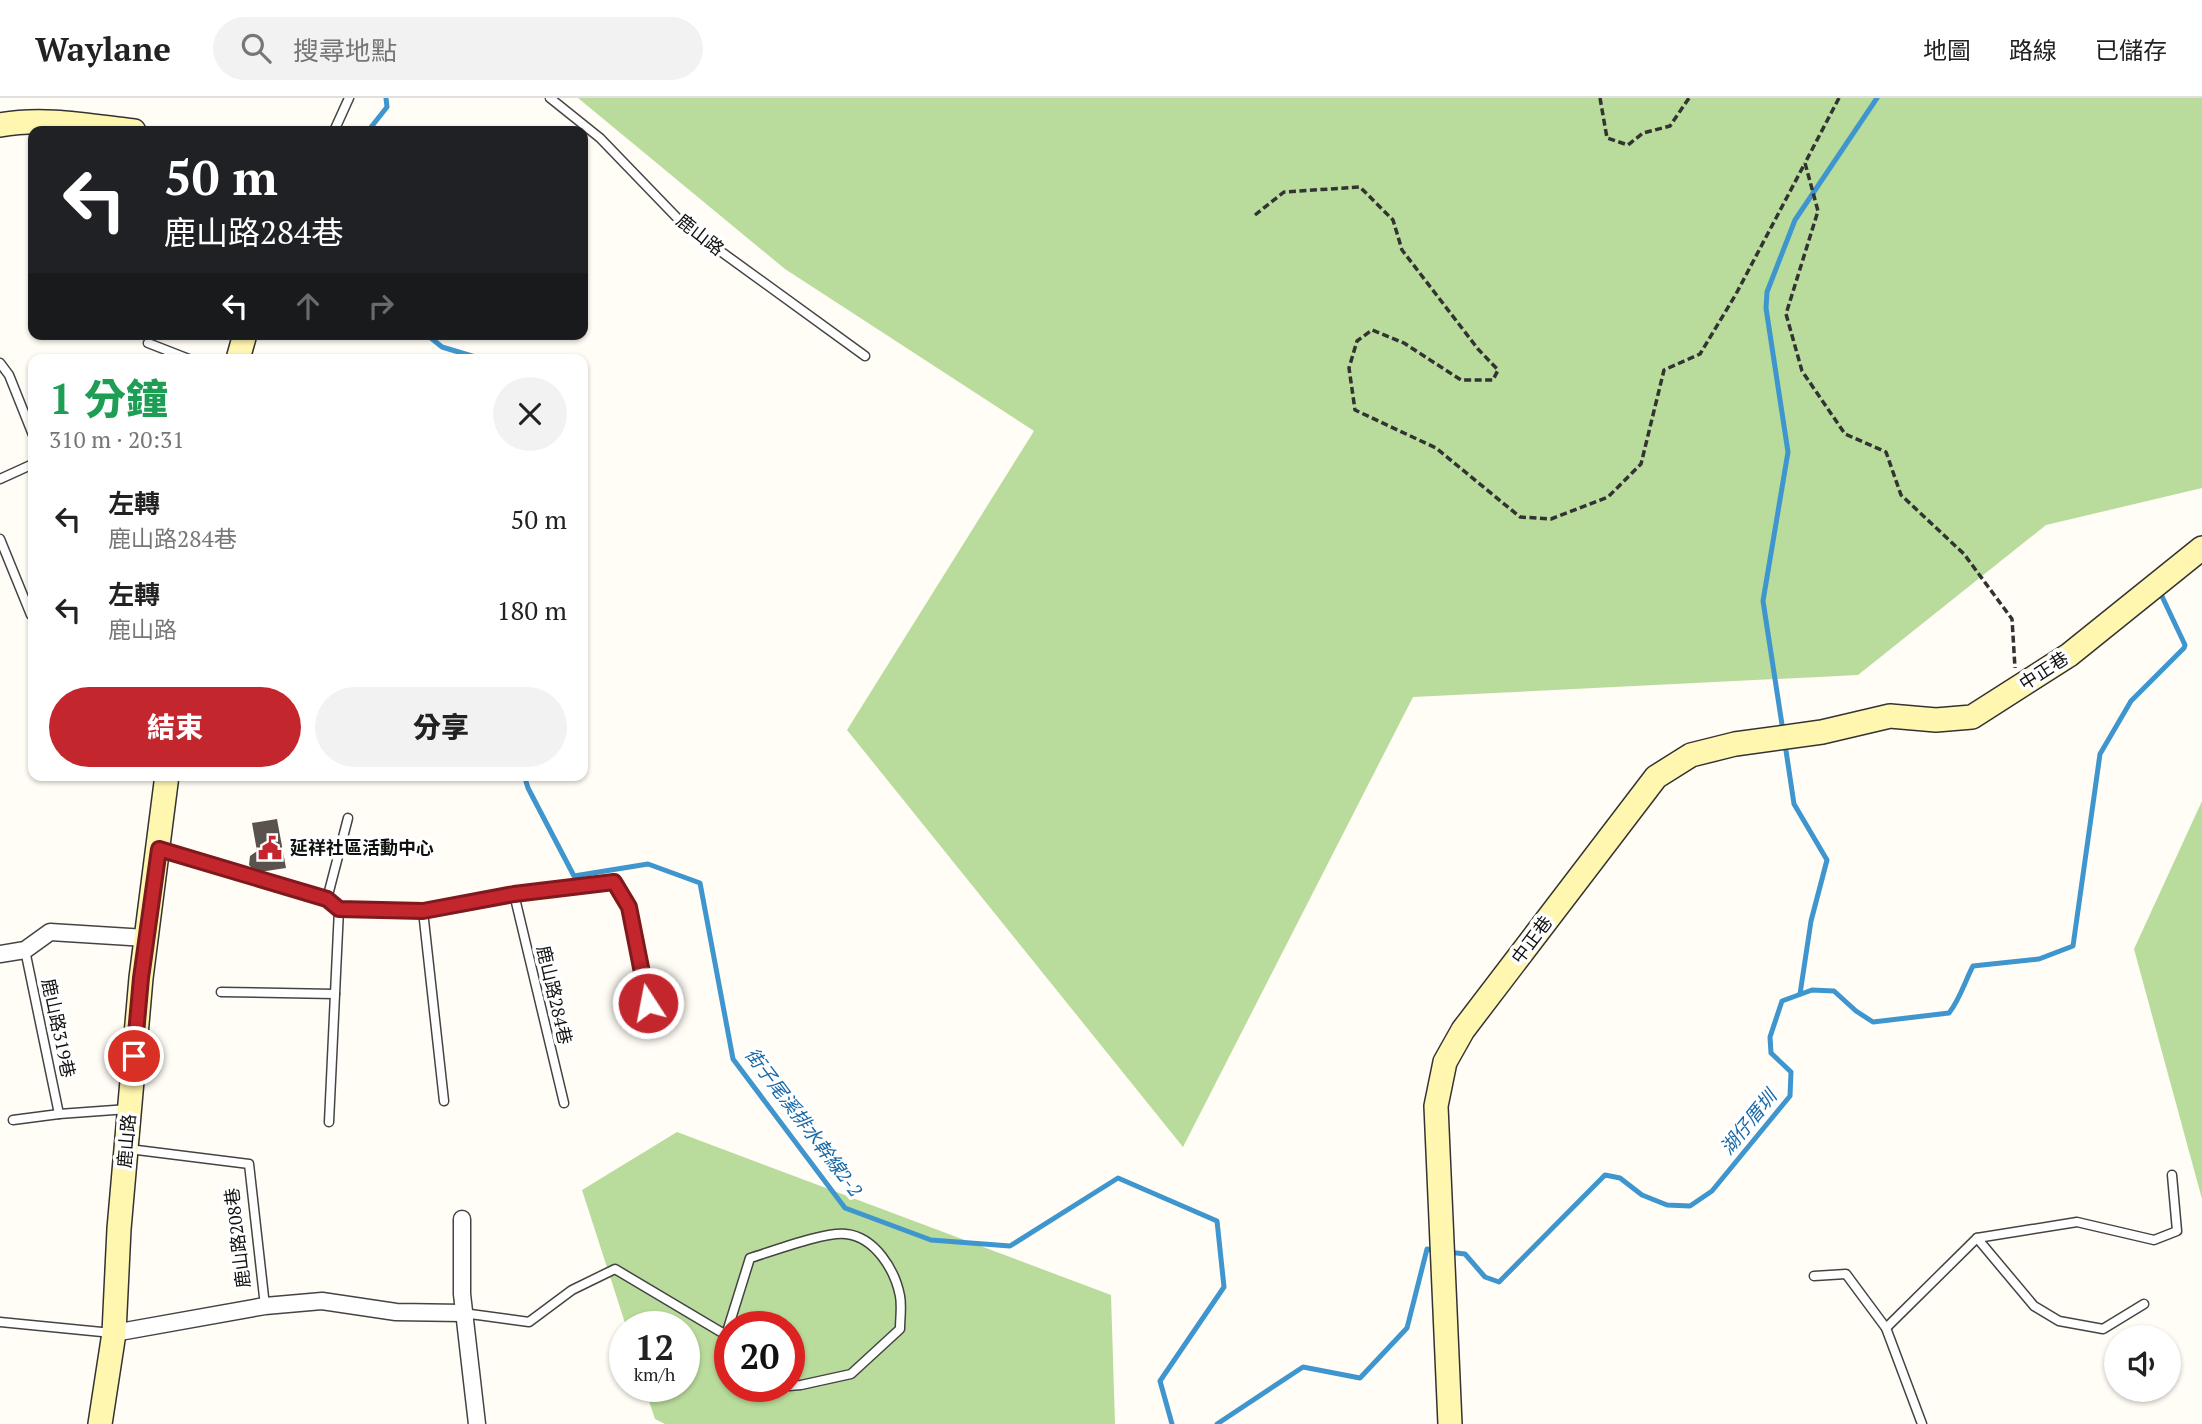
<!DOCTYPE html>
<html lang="zh-TW">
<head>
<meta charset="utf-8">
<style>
	:root { --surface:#fff; --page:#f2f2f2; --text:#222; --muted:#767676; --line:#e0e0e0; --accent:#c4262e }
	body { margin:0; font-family:"PT Serif","Noto Sans TC",serif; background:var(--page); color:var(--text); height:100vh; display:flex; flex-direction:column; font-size:26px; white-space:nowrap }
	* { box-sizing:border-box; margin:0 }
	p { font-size:23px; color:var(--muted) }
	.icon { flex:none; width:38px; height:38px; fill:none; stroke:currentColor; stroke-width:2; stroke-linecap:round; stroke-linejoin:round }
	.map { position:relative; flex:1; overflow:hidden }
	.sheet { position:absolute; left:28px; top:256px; width:560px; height:427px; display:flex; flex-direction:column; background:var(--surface); border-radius:14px; box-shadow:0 2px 5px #0004 }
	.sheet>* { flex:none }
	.guide { position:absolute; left:28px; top:28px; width:560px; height:214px; border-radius:14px; box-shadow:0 2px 5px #0004; background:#202124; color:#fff; overflow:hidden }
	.controls { position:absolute; left:2104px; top:1227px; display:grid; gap:14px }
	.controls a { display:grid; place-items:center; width:77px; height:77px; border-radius:50%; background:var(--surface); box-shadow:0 2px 5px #0004; font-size:35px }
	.speed { position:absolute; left:609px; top:1213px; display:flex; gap:14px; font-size:35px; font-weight:700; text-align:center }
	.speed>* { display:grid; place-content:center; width:91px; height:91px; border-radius:50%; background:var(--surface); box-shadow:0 2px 5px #0004; line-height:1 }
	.speed small { font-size:18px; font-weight:400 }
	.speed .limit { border:10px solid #d22; background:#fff; color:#111 }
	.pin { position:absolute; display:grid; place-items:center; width:60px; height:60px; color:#fff; margin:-30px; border:4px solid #fff; border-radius:50%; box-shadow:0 2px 7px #0007 }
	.me { position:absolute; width:77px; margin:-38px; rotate:349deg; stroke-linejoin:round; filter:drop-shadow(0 0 5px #0008) }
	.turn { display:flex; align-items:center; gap:24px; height:147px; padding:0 21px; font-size:32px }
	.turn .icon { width:91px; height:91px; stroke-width:2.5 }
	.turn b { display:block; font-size:49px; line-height:60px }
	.lanes { display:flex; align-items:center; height:66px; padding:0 21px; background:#0003; justify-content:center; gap:35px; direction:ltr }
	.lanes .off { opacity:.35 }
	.round { display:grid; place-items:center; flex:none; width:74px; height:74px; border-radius:37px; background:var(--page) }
	.head { display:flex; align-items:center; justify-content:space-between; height:119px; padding:0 21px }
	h1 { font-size:42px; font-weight:800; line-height:52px; color:#1e9e55 }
	.cta { display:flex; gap:14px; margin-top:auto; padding:14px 21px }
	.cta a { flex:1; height:80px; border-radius:42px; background:var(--accent); color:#fff; font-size:28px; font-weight:800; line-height:80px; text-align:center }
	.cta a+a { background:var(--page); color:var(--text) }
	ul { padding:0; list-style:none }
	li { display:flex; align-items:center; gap:21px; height:91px; padding:0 21px }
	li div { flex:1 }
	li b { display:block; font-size:26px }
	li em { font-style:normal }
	header { display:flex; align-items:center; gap:42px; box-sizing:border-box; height:98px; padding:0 35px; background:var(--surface); border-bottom:2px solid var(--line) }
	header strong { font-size:33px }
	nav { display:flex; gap:38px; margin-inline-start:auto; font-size:24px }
	.search { width:490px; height:63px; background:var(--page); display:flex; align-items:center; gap:18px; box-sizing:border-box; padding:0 24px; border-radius:38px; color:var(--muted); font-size:26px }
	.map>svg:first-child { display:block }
	.forest { fill:#b9dc9c; fill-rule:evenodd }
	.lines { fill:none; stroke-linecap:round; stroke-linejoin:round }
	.stream { stroke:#3f96cf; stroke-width:5 }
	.building { fill:#5a524d }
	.lane-casing { stroke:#444; stroke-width:11 }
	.street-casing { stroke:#444; stroke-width:19 }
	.secondary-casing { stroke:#333; stroke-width:26 }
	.path { stroke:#333; stroke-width:3.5; stroke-dasharray:7 3.5; stroke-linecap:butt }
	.lane { stroke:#fff; stroke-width:8 }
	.street { stroke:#fff; stroke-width:16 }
	.secondary { stroke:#fff6b0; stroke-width:23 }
	.route-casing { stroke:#7f191e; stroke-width:18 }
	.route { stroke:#c4262e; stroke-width:12 }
	.labels { text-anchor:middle; stroke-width:7; stroke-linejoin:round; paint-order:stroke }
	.street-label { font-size:18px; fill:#111; stroke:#fff }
	.poi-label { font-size:18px; font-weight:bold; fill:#111; stroke:#fff; text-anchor:start }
	.water-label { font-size:19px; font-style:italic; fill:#1768a6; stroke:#fff }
</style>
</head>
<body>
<header>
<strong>Waylane</strong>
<div class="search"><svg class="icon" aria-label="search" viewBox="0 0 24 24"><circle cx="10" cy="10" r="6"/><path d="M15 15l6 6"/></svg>搜尋地點</div>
<nav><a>地圖</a><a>路線</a><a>已儲存</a></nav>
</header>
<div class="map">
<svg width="2202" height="1326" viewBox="0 0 2202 1326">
	<rect width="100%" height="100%" fill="#fffdf5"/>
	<!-- forest -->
	<g class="forest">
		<polygon points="578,0 2202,0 2202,390 2046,427 1858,577 1413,599 1183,1049 847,632 1034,333 785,171"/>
		<polygon points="2202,703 2202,1101 2134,851"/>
		<path d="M 677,1034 L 1111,1197 L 1115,1326 L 665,1326 L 655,1321 L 644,1288 L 684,1288 L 684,1228 L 626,1228 L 582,1092 ZM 730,1228 L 789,1228 L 789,1288 L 730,1288 Z"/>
	</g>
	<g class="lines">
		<!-- stream -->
		<g class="stream">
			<polyline points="368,33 387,9 386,0"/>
			<polyline points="426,236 442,249 482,261"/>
			<polyline points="1783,633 1763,503 1788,354 1766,210 1767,194 1795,122 1877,0"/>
			<polyline points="1785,646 1794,706 1827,762 1811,823 1800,896"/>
			<polyline points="524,677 528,690 574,778 648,766 700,785 733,961 845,1110 931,1142 1010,1148 1118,1080 1217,1123 1224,1189 1160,1283 1172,1326"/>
			<path d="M 1448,1154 L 1465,1156 L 1485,1179 L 1499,1184 L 1605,1077 L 1620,1080 L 1642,1097 L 1667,1107 L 1690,1108 L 1712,1093 L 1790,998 L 1791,974 L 1771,955 L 1770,939 L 1782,903 L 1812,892 L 1834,893 L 1856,913 L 1873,924 L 1949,915 C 1960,901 1965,883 1973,868 L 2039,861 L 2073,848 L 2100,656 L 2131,603 L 2184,550 L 2185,547 L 2159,492"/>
			<polyline points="1217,1326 1303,1269 1360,1280 1407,1230 1427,1151 1435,1152"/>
		</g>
	</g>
	<!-- building -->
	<polygon class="building" points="277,721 286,770 266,773 255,773 249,767 250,758 257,753 252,725"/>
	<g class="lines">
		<!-- lane casing -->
		<g class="lane-casing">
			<g id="lane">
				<polyline points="550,0 600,40 683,126 865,258"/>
				<polyline points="334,33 349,0"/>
				<polyline points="148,245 189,261"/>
				<polyline points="0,265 9,277 33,337"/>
				<polyline points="0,381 33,366"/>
				<polyline points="0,441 31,517 33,516"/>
				<polyline points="159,751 327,801 339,811 423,813 514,796 614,784 629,809 648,905"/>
				<polyline points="514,796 564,1005"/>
				<polyline points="327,801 348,720"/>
				<polyline points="423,813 444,1003"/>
				<polyline points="25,852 59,1016"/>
				<polyline points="221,894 335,896"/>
				<polyline points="13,1022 59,1016 128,1011"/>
				<polyline points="329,1024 339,811"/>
				<polyline points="129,1051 249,1066 265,1208"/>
				<polyline points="1977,1140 2034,1208 2059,1223 2103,1231 2144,1206"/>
				<polyline points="1814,1178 1846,1176 1886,1230 1922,1326"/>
				<polyline points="463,1215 529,1224 572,1192 615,1171 726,1237 730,1242"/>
				<polyline points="0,1224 112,1235"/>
				<polyline points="1886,1230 1977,1140 2077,1124 2154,1142 2177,1133 2172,1077"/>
				<path d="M 726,1237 L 750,1160 C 771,1154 826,1133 846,1136 C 875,1139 895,1172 900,1198 C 902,1208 900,1221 900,1231 L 851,1276 L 801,1287 L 789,1288"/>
			</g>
		</g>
		<!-- street casing -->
		<g class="street-casing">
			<g id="street">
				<polyline points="0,856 25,852 50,834 146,840"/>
				<polyline points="462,1121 462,1196 477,1326"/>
				<polyline points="114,1235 265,1208 322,1203 396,1214 463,1215"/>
			</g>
		</g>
		<!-- secondary casing -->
		<g class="secondary-casing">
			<g id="secondary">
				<path d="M 0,27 C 44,19 90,28 134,33"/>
				<polyline points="238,261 245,236"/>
				<polyline points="100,1326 114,1235 119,1131 141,880 167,677"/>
				<polyline points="1450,1326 1436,1008 1445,964 1463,932 1656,679 1691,657 1735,646 1822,634 1890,618 1936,622 1972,619 2069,557 2202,450"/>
			</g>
		</g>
		<!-- path -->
		<g class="path">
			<polyline points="1600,0 1607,40 1628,47 1643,35 1670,28 1689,0"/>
			<polyline points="1839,0 1805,65 1818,113 1786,216 1802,273 1845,336 1886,354 1901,397 1964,456 2012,521 2015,570"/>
			<polyline points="1255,117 1284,94 1360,89 1393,122 1402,152 1478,251 1498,272 1493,282 1461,282 1404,245 1372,232 1357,243 1349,270 1355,312 1436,350 1520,419 1551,421 1608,399 1641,366 1664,272 1700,256 1736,196 1805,65"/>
		</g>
		<!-- lane -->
		<use href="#lane" class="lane"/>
		<!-- street -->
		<use href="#street" class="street"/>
		<!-- secondary -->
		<use href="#secondary" class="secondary"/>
	</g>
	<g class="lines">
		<!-- route casing -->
		<g class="route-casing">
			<polyline id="route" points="134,958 141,880 159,751 327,801 339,811 423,813 514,796 614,784 629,809 648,905"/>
		</g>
		<!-- route -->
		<use href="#route" class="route"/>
	</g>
	<!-- icons -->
	<defs>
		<g id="civic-bare" transform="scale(1.89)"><path d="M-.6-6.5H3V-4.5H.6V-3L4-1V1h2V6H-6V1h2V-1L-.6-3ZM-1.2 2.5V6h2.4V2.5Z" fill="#c4262e" stroke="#fff" stroke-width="2.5" paint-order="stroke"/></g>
	</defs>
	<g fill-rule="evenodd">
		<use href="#civic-bare" x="270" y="750"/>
	</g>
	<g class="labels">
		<!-- street labels -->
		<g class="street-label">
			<text transform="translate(700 137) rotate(38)" y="6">鹿山路</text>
			<text transform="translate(2044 573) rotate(-33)" y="6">中正巷</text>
			<text transform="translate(1532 842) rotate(-53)" y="6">中正巷</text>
			<text transform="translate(554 897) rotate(77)" y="6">鹿山路284巷</text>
			<text transform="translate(58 930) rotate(78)" y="6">鹿山路319巷</text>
			<text transform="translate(127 1043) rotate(-85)" y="6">鹿山路</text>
			<text transform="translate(238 1140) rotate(-97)" y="6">鹿山路208巷</text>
		</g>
		<!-- poi labels -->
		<g class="poi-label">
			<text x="290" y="756">延祥社區活動中心</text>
		</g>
		<!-- water labels -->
		<g class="water-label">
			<text transform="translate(804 1024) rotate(53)" y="7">街子尾溪排水幹線2-2</text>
			<text transform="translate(1748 1024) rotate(-51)" y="7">湖仔厝圳</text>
		</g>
	</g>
</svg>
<div class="controls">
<a><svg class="icon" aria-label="sound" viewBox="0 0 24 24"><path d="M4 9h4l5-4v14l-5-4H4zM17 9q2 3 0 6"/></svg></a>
</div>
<div class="speed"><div>12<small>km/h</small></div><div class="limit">20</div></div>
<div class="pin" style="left:134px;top:958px;background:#d93025"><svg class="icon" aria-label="arrive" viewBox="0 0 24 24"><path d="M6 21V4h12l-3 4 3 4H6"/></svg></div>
<svg class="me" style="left:648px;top:905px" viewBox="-20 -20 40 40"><circle r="17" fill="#c4262e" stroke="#fff" stroke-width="3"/><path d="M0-11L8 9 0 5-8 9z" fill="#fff"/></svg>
<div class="guide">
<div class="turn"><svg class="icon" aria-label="left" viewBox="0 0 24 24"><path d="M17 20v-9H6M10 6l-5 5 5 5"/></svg><div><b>50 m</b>鹿山路284巷</div></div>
<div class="lanes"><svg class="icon" aria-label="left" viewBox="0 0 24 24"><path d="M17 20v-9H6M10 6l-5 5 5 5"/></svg><svg class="icon off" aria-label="ahead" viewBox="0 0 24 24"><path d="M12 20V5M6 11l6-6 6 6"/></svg><svg class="icon off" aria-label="right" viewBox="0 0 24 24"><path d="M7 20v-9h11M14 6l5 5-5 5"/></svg></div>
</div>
<section class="sheet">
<div class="head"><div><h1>1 分鐘</h1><p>310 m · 20:31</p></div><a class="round"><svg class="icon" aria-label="close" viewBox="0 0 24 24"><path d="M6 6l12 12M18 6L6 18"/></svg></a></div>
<ul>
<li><svg class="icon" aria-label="left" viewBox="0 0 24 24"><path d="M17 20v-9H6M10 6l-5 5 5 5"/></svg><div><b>左轉</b><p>鹿山路284巷</p></div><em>50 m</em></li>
<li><svg class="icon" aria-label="left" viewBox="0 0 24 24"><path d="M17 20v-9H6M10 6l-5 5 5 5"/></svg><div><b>左轉</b><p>鹿山路</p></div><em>180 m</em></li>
</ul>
<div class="cta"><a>結束</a><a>分享</a></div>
</section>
</div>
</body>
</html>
